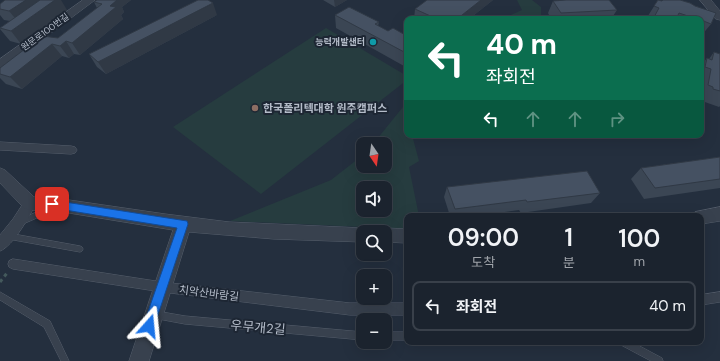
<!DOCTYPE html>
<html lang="ko">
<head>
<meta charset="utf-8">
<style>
	:root { --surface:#1b232e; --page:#242b36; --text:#f1f3f6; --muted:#a0a4aa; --line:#39404a }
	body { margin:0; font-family:"DM Sans","Noto Sans KR",sans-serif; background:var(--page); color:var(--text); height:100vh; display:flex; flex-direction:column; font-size:15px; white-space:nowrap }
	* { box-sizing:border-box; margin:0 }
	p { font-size:13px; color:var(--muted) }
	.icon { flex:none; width:22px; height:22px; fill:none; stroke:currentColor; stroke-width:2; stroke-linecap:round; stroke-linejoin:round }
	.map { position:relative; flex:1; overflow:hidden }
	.panel { position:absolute; left:404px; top:213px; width:300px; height:132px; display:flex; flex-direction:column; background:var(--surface); border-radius:8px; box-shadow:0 4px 16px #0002,0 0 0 1px var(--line) }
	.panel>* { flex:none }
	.hud { position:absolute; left:404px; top:16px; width:300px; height:122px; border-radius:8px; box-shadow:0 4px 16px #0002,0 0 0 1px var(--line); background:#0b6e4f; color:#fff; overflow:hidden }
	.needle { width:26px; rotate:167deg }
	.controls { position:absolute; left:356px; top:137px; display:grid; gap:8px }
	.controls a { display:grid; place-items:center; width:36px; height:36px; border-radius:8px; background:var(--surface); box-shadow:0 4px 16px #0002,0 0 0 1px var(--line); font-size:20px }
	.pin { position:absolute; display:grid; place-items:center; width:34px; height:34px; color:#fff; margin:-17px; border-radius:8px; box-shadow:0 2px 6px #0006 }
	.me { position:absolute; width:44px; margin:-22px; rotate:18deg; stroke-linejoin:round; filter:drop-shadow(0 0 3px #0008) }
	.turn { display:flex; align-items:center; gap:14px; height:84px; padding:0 16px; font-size:18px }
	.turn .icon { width:52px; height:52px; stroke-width:2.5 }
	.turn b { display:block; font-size:28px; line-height:34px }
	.lanes { display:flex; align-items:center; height:38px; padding:0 16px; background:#0003; justify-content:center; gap:20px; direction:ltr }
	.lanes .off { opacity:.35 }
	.eta { display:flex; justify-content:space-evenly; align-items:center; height:68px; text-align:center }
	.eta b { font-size:24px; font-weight:600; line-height:28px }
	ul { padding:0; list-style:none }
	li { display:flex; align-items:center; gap:12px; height:50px; margin:0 8px 6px; padding:0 8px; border:2px solid var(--line); border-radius:8px }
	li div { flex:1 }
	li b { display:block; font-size:15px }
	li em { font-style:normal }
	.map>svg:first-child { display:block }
	.green { fill:#263c3f; fill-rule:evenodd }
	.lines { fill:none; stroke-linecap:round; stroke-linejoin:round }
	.service-casing { stroke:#565f6c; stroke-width:1 }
	.pedestrian-casing { stroke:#565f6c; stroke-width:1 }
	.minor-casing { stroke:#565f6c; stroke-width:1 }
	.tertiary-casing { stroke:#565f6c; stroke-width:1 }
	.path { stroke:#44595c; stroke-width:3; stroke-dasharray:3.5 3.5; stroke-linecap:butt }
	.service { fill:#38414e; fill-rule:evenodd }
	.pedestrian { fill:#38414e; fill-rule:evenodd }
	.minor { fill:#38414e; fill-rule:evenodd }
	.tertiary { fill:#38414e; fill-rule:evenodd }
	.wall { fill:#3b4654 }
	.shaded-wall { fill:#303945 }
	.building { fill:#455162; stroke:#303945 }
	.route { fill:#1a73e8; stroke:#114b97 }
	.culture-dot { fill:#0f9aa8; stroke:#1d2633; stroke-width:1.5 }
	.education-dot { fill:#8d6e63; stroke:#1d2633; stroke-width:1.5 }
	.labels { text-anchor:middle; stroke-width:4; stroke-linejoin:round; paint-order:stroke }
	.far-street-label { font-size:9px; fill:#b4bcc9; stroke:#1d2633 }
	.far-poi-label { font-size:9px; font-weight:bold; fill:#b4bcc9; stroke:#1d2633; text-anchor:end }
	.poi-label { font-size:11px; font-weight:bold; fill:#b4bcc9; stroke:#1d2633; text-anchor:start }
	.street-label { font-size:11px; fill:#b4bcc9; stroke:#1d2633 }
	.near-street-label { font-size:13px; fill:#b4bcc9; stroke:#1d2633 }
</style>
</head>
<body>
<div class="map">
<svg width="720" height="361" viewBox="0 0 720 361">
	<rect width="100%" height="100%" fill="#242f3e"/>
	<!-- green -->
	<g class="green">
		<polygon points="517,0 532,0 541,7 541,19 502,19 522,10"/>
		<polygon points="326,28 407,76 407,80 261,194 173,127"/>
		<path d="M 407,102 L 407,135 L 412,135 L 419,161 L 409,167 L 419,216 L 407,216 L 407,229 L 230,221 L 331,180 L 363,155 L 363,166 L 385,166 L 385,144 L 373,144 ZM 363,188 L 385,188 L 385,210 L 363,210 Z"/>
	</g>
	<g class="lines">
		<!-- service casing -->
		<g class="service-casing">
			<g id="service">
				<polygon points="53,205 55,206 56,208 55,210 23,224 21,225 19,224 18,222 19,220"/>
				<polygon points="8,233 80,246 82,247 83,249 82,251 80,252 8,239 6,238 5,236 6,234"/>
				<polygon points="0,292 50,321 69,361 61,361 44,327 0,300"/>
				<polygon points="156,311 185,316 363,332 363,340 185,324 153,318 152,315 153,312"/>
				<rect x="385" y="332" width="22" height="8"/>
				<polygon points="620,342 632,342 662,358 663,361 651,361 621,345"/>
			</g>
		</g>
		<!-- pedestrian casing -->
		<g class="pedestrian-casing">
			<g id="pedestrian">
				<polygon points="13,259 162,282 350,303 407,303 407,315 350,315 162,292 13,269 9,267 8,264 9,261"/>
				<polygon points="720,292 720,302 701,305 701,295"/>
			</g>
		</g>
		<!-- minor casing -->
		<g class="minor-casing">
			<g id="minor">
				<polygon points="0,142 71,146 75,147 77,150 75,153 71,154 0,150"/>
				<path d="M 30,198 L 34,199 L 36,203 C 30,216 13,246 0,251 L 0,235 L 13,219 L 26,199 Z"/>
			</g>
		</g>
		<!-- tertiary casing -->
		<g class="tertiary-casing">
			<g id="tertiary">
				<polygon points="83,0 95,0 4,68 0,69 0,59"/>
				<polygon points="700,0 711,0 720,11 720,20 716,19"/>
				<polygon points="0,168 5,170 34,197 69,200 165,214 229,222 363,228 370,232 363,232 363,242 274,239 189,232 149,361 129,361 173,230 69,213 30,210 24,208 0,183"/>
				<polygon points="720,207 720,221 701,224 701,216 693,216 695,212"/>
				<polygon points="385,228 407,229 407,243 385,242 385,232 378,232"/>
			</g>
		</g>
		<!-- path -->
		<polyline class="path" points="0,282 7,273"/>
		<!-- service -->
		<use href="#service" class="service"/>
		<!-- pedestrian -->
		<use href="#pedestrian" class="pedestrian"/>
		<!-- minor -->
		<use href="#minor" class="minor"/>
		<!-- tertiary -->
		<use href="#tertiary" class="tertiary"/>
	</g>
	<!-- wall -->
	<g class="wall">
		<polygon points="97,0 131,0 122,7 124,12 121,15 123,19 80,55 74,54 69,58 62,56 22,89 6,84 0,78 0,68 58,38 97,8 94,2"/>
		<polygon points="323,0 347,0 335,7"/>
		<polygon points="493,0 469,19 414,19 415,9"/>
		<polygon points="658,0 662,1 663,0 680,0 690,3 695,6 716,13 711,24 701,36 701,19 646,19"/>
		<polygon points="553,1 617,10 611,19 551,19 548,13"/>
		<polygon points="0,4 67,10 21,44 10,41 0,29 0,28 10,21 4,20 0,15"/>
		<polygon points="217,15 106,74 97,67 89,54"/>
		<polygon points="335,15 379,22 378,26 388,31 407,36 407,64 404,66 336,28"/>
		<polygon points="714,52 720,54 720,106 719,107 702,101 702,99 701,99 701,66 707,58 709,59"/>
		<polygon points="720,157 720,188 644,199 631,179 641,168"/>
		<polygon points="447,187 600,193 591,203 521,213 519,210 476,216 450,216 444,197"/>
	</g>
	<!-- shaded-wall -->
	<g class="shaded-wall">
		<polygon points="26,0 52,0 19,23 9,11"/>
		<polygon points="55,0 61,0 67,10 21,44 11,31"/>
		<polygon points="113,0 131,0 122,7 124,12 121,15 123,19 80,55 72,43"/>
		<polygon points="334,0 347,0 335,7"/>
		<polygon points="481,0 493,0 469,19 457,19"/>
		<polygon points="213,3 217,15 106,74 98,62"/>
		<polygon points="66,41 74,54 69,58 60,46"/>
		<polygon points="52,44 62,56 22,89 10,77"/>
		<polygon points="407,52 407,64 404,66 406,53"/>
	</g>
	<!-- building -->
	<g class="building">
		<polygon points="5,0 26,0 9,11 0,9 0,4"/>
		<polygon points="40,0 55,0 11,31 0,28"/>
		<polygon points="97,0 117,0 110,6 116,7 72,43 66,41 60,46 52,44 10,77 0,74 0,68 42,36 58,38 102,4 94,2"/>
		<polygon points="198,0 208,0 213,3 98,62 89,54"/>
		<polygon points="427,0 481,0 457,19 437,19 415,9"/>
		<polygon points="566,0 609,0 617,10 561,13 553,1"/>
		<polygon points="658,0 662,1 663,0 680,0 690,3 695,6 716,13 711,24 701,20 701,19 697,19 679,13 676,19 653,19 659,8 654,6"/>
		<polygon points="349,7 379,22 375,24 388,31 393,28 407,36 407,52 406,53 335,15"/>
		<polygon points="714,52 720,54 720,91 713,89 713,87 708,85 711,69 705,67 707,58 712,60"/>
		<polygon points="720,157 720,179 655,188 641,168"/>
		<polygon points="587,171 600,193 527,202 526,200 455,209 447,187"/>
	</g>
	<!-- route -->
	<polygon class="route" points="52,200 187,221 188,224 153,330 149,332 145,330 143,326 177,228 52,208 47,204"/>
	<!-- markers -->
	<circle class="culture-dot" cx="373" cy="42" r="4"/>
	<circle class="education-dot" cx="255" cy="108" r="4"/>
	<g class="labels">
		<!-- far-street labels -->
		<g class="far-street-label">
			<text transform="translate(45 32) rotate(-36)" y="3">원문로100번길</text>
		</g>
		<!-- far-poi labels -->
		<g class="far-poi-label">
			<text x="365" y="45">능력개발샌터</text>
		</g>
		<!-- poi labels -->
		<g class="poi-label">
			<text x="263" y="112">한국폴리텍대학 원주캠퍼스</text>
		</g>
		<!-- street labels -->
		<g class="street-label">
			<text transform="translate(209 293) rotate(7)" y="4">치악산바람길</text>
		</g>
		<!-- near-street labels -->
		<g class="near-street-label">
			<text transform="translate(258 327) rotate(5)" y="5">우무개2길</text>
		</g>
	</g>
</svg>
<div class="controls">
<a><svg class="needle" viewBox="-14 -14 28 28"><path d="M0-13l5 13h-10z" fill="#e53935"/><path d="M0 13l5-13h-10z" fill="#a0a4aa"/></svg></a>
<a><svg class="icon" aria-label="sound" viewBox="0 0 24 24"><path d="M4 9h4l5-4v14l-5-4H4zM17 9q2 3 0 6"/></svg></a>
<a><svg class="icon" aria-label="search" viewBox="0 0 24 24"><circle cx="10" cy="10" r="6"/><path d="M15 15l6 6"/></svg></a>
<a>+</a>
<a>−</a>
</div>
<div class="pin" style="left:52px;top:204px;background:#d93025"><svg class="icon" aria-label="arrive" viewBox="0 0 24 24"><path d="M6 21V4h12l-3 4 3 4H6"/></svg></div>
<svg class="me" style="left:149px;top:326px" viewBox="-20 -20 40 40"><path d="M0-17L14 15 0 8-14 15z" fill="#1a73e8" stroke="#fff" stroke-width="4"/></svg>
<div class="hud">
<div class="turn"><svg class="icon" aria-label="left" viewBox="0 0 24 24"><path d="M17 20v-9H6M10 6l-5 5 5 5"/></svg><div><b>40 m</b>좌회전</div></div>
<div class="lanes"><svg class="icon" aria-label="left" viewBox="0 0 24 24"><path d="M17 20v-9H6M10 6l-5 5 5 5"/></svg><svg class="icon off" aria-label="ahead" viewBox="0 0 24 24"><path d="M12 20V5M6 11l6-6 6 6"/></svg><svg class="icon off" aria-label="ahead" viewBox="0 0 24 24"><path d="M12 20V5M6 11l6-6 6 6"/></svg><svg class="icon off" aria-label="right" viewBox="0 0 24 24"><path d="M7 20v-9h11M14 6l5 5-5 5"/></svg></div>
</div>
<section class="panel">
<div class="eta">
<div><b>09:00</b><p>도착</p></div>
<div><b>1</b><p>분</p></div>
<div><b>100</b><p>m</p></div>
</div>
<ul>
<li><svg class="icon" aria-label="left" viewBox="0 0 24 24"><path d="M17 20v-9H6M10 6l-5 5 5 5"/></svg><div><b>좌회전</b></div><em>40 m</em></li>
</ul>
</section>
</div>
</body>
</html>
